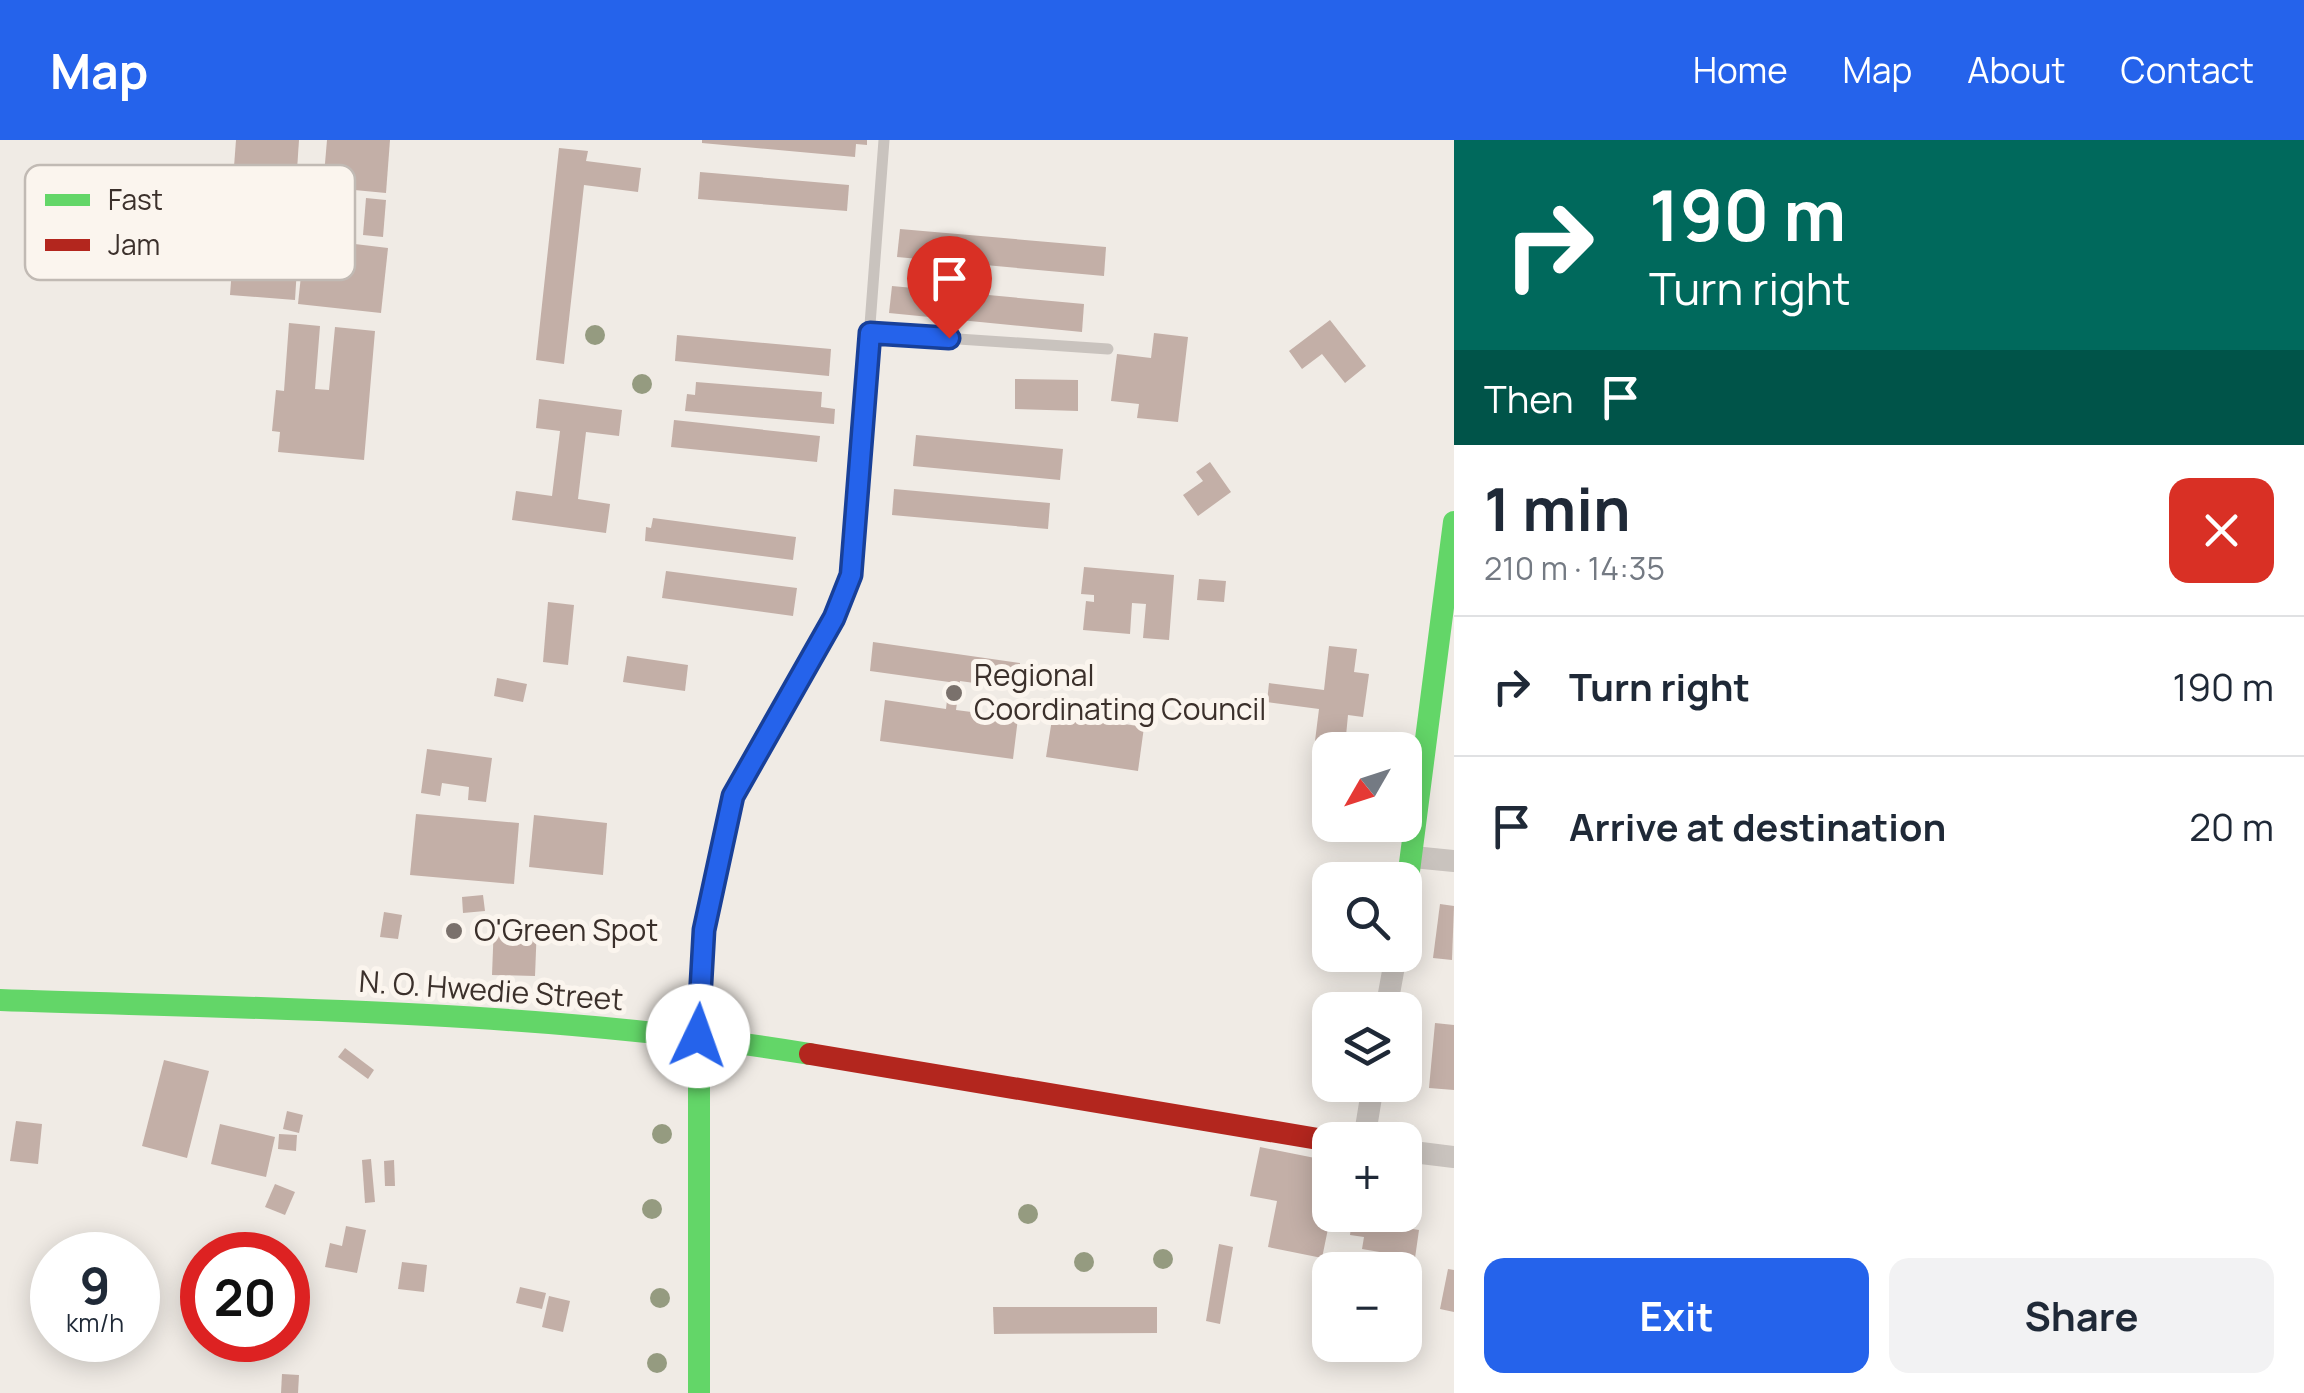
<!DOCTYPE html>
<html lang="en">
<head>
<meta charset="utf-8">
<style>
	:root { --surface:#fff; --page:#f2f2f3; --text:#1f2937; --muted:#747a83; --line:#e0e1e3; --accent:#2563eb }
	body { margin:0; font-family:Manrope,sans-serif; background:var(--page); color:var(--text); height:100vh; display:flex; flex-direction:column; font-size:38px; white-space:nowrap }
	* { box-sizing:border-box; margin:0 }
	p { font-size:32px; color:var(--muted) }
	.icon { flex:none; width:55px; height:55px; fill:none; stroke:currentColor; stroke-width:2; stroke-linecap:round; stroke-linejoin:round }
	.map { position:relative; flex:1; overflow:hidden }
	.details { display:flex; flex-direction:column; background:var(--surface); width:850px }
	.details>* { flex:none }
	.top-card { background:#00695c; color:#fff; overflow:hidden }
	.needle { width:65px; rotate:231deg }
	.fabs { position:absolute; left:1312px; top:592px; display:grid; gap:20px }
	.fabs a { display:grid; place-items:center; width:110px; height:110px; border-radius:20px; background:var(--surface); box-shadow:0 5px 25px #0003; font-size:50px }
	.speed { position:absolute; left:30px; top:1092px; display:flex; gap:20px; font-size:50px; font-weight:700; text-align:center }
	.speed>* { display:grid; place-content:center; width:130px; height:130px; border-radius:50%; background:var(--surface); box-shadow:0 5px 25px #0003; line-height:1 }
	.speed small { font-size:25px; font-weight:400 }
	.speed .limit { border:15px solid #d22; background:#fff; color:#111 }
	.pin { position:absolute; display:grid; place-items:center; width:85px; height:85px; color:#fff; margin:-102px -42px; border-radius:50% 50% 50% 0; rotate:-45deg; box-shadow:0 0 10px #0007 }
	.pin .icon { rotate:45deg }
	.me { position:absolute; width:110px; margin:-55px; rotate:3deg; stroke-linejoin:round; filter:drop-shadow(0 0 8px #0008) }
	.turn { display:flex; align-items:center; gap:35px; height:210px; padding:0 30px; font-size:45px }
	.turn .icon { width:130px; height:130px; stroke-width:2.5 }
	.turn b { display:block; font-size:70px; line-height:85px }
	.then { display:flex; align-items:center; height:95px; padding:0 30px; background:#0003; gap:20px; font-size:38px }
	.round { display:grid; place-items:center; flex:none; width:105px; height:105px; border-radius:20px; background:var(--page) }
	.summary { display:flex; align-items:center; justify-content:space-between; height:170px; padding:0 30px }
	h1 { font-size:60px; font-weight:700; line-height:75px }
	.action { display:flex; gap:20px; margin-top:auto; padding:20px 30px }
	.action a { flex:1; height:115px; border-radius:20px; background:var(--accent); color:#fff; font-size:40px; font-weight:700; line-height:115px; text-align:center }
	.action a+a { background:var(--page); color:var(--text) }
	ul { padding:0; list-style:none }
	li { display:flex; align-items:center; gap:30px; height:140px; padding:0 30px; border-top:2px solid var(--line) }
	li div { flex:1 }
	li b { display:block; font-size:38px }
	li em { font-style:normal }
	header { display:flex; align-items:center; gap:60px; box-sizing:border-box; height:140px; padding:0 50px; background:var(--accent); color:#fff }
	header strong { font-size:48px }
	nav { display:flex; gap:55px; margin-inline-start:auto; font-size:35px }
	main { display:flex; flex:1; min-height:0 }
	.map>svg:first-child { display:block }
	.building { fill:#c3afa7 }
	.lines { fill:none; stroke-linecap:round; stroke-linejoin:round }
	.lane { stroke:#c9c3be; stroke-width:11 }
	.street { stroke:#c9c3be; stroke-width:22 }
	.fast { stroke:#63d668; stroke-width:22 }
	.jam { stroke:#b3261e; stroke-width:22 }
	.tree { fill:#959b80 }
	.route-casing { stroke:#184099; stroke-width:25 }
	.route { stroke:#2563eb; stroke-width:18 }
	.poi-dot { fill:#7a716c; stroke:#fbf5ee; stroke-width:4 }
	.labels { text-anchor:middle; stroke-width:10; stroke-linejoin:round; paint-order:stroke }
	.poi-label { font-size:30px; fill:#3b302b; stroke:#fbf5ee; text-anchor:start }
	.street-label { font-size:30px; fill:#3b302b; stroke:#fbf5ee }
	.key { fill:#fbf5ee; stroke:#c1bab4; stroke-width:2.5 }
	.key-label { font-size:28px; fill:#3b302b }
</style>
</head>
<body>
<header>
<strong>Map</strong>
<nav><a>Home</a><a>Map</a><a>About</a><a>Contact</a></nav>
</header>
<main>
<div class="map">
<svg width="1454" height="1253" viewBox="0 0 1454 1253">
	<rect width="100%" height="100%" fill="#f0ebe5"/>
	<!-- building -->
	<g class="building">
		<polygon points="236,0 299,0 296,45 233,40"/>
		<polygon points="327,0 390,0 386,53 323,47"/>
		<polygon points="702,0 867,0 867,5 856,4 855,17 702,3"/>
		<polygon points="559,8 588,11 586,21 641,28 638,52 584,45 564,224 536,220"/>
		<polygon points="700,32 849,45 847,71 698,59"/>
		<polygon points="366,58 386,60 383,97 363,95"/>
		<polygon points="237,61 286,64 284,95 299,96 295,160 230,155"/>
		<polygon points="900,89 1106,107 1104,136 897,117"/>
		<polygon points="305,98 388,108 381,173 298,164"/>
		<polygon points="892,146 1084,164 1082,192 889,173"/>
		<polygon points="1330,180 1366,226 1345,243 1322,214 1302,229 1289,211"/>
		<polygon points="289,183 320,186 315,249 329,250 335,187 375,191 364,320 278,312 280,292 272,291 276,250 284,251"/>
		<polygon points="1154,193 1188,197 1178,282 1137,278 1139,264 1111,261 1117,214 1151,218"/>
		<polygon points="677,195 831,209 829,236 675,221"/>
		<polygon points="1015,239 1078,240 1078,271 1015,269"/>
		<polygon points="696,242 822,252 821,267 835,269 834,284 685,271 687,254 695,255"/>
		<polygon points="539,259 622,270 619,296 586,292 578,359 610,364 606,393 512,380 516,351 552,356 560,291 536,288"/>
		<polygon points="674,280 820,296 817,322 671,307"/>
		<polygon points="916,295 1063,309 1060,340 913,326"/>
		<polygon points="1210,322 1231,352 1198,376 1183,355 1203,341 1196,332"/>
		<polygon points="894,349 1050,363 1048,389 892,375"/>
		<polygon points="653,378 796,397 793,420 645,401 646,387 651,388"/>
		<polygon points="1084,427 1174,435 1169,500 1143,498 1146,464 1132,463 1130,494 1083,490 1086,461 1094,462 1094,455 1081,454"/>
		<polygon points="666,431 797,448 793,476 662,458"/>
		<polygon points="1199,439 1226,441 1224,462 1197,460"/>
		<polygon points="548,462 574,465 568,525 543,522"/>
		<polygon points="873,502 1020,523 1017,549 960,541 956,570 1018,578 1013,619 880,601 885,560 946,569 949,542 870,531"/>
		<polygon points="1329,506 1357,509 1354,532 1369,534 1363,577 1348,575 1345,606 1315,601 1319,569 1267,562 1269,543 1324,550"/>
		<polygon points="627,516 688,525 685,551 623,542"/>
		<polygon points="497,538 527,544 523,562 494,556"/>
		<polygon points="1053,573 1144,587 1138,631 1046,617"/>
		<polygon points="427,609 492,618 486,662 468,660 469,647 442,643 440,656 421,653"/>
		<polygon points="416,674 519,683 514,744 410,735"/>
		<polygon points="534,675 607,683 603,735 529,727"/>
		<polygon points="483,755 485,771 463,773 462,757"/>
		<polygon points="1440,764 1454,766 1452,820 1433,818"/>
		<polygon points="384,772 402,775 398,799 380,797"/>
		<polygon points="494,783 537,785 535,836 492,835"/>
		<polygon points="1435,883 1454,885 1454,950 1429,948"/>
		<polygon points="345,908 374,930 368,939 338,917"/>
		<polygon points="164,920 209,931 187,1018 142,1006"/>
		<polygon points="287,971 303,975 299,993 283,989"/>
		<polygon points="16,981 42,984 38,1024 10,1021"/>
		<polygon points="220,984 275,997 266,1037 211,1024"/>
		<polygon points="279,994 297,995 296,1011 278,1009"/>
		<polygon points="1260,1007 1325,1020 1314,1076 1330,1079 1322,1118 1268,1107 1277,1061 1250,1056"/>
		<polygon points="371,1019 375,1062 365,1063 362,1020"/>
		<polygon points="394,1020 395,1046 385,1046 384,1021"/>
		<polygon points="275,1044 295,1052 285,1075 265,1067"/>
		<polygon points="1352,1079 1419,1090 1415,1118 1362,1109 1364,1097 1350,1095"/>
		<polygon points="346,1086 366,1090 357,1133 325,1127 330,1103 342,1106"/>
		<polygon points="1219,1104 1233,1107 1220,1184 1206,1181"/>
		<polygon points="402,1122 427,1125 424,1152 398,1149"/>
		<polygon points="1448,1129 1454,1130 1454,1172 1440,1169"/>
		<polygon points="520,1147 546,1153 542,1169 516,1163"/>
		<polygon points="549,1156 570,1161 563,1192 542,1187"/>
		<polygon points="993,1167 1157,1167 1157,1193 994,1194"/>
		<polygon points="282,1234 299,1235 298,1253 281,1253"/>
	</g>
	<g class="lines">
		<!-- lane -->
		<g class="lane">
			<polyline points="869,193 1108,209"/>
			<polyline points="699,896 704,790 733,656 834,479 851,435 884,0"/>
		</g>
		<!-- street -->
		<g class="street">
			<polyline points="1413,717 1454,721"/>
			<polyline points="1386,870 1396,815"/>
			<polyline points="1364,1000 1373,945"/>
			<polyline points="1405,1011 1454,1017"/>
		</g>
		<!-- fast -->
		<g class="fast">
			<polyline points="1405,762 1454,382"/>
			<path d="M 0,860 C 268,869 545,870 810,914"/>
			<polyline points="699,896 699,1253"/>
		</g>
		<!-- jam -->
		<polyline class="jam" points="810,914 1330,1001"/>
	</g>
	<!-- trees -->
	<g class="tree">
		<circle cx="595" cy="195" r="10"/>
		<circle cx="642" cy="244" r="10"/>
		<circle cx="662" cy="994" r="10"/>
		<circle cx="652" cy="1069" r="10"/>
		<circle cx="1028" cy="1074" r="10"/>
		<circle cx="1163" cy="1119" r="10"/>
		<circle cx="1084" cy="1122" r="10"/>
		<circle cx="660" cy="1158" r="10"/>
		<circle cx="657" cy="1223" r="10"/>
	</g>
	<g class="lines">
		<!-- route casing -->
		<g class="route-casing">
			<polyline id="route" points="698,896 704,790 733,656 834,478 851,435 870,193 949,198"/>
		</g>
		<!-- route -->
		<use href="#route" class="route"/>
	</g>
	<!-- markers -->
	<g class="poi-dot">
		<circle cx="954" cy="553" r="10"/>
		<circle cx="454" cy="791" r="10"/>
	</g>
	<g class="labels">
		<!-- poi labels -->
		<g class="poi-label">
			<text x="974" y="546">Regional<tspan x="974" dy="34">Coordinating Council</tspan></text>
			<text x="474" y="801">O'Green Spot</text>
		</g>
		<!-- street labels -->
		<g class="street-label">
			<text transform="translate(491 851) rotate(4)" y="10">N. O. Hwedie Street</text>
		</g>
	</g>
	<!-- legend -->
	<rect x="25" y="25" width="330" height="115" rx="15" class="key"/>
	<rect x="45" y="54" width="45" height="12" fill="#63d668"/>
	<rect x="45" y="99" width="45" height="12" fill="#b3261e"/>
	<g class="key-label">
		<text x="108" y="70">Fast</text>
		<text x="108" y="115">Jam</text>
	</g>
</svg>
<div class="fabs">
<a><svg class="needle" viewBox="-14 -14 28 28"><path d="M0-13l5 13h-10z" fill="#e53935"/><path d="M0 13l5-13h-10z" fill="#747a83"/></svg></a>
<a><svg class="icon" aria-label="search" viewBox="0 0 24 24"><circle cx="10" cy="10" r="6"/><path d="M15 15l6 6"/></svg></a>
<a><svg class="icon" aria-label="layers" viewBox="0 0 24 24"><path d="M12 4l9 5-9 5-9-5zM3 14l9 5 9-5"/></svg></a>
<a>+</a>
<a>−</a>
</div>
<div class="speed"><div>9<small>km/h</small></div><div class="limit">20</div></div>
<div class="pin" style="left:949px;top:198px;background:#d93025"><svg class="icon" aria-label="arrive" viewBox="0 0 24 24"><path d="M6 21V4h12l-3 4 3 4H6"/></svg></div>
<svg class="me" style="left:698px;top:896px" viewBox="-20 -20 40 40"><circle r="19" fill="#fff"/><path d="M0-13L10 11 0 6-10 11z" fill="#2563eb"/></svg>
</div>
<section class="details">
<div class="top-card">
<div class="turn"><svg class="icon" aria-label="right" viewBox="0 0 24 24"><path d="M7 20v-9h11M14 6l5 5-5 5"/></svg><div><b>190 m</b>Turn right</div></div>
<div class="then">Then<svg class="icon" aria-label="arrive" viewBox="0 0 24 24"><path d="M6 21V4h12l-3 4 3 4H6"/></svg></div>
</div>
<div class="summary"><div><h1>1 min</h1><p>210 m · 14:35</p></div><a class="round" style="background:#d93025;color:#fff"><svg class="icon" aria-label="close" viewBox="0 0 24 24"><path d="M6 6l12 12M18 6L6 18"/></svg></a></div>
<ul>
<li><svg class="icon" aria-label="right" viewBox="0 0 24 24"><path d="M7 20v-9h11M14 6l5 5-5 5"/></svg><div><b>Turn right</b></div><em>190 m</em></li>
<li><svg class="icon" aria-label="arrive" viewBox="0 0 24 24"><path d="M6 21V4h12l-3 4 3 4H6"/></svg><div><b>Arrive at destination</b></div><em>20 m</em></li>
</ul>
<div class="action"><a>Exit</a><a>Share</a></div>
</section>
</main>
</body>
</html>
